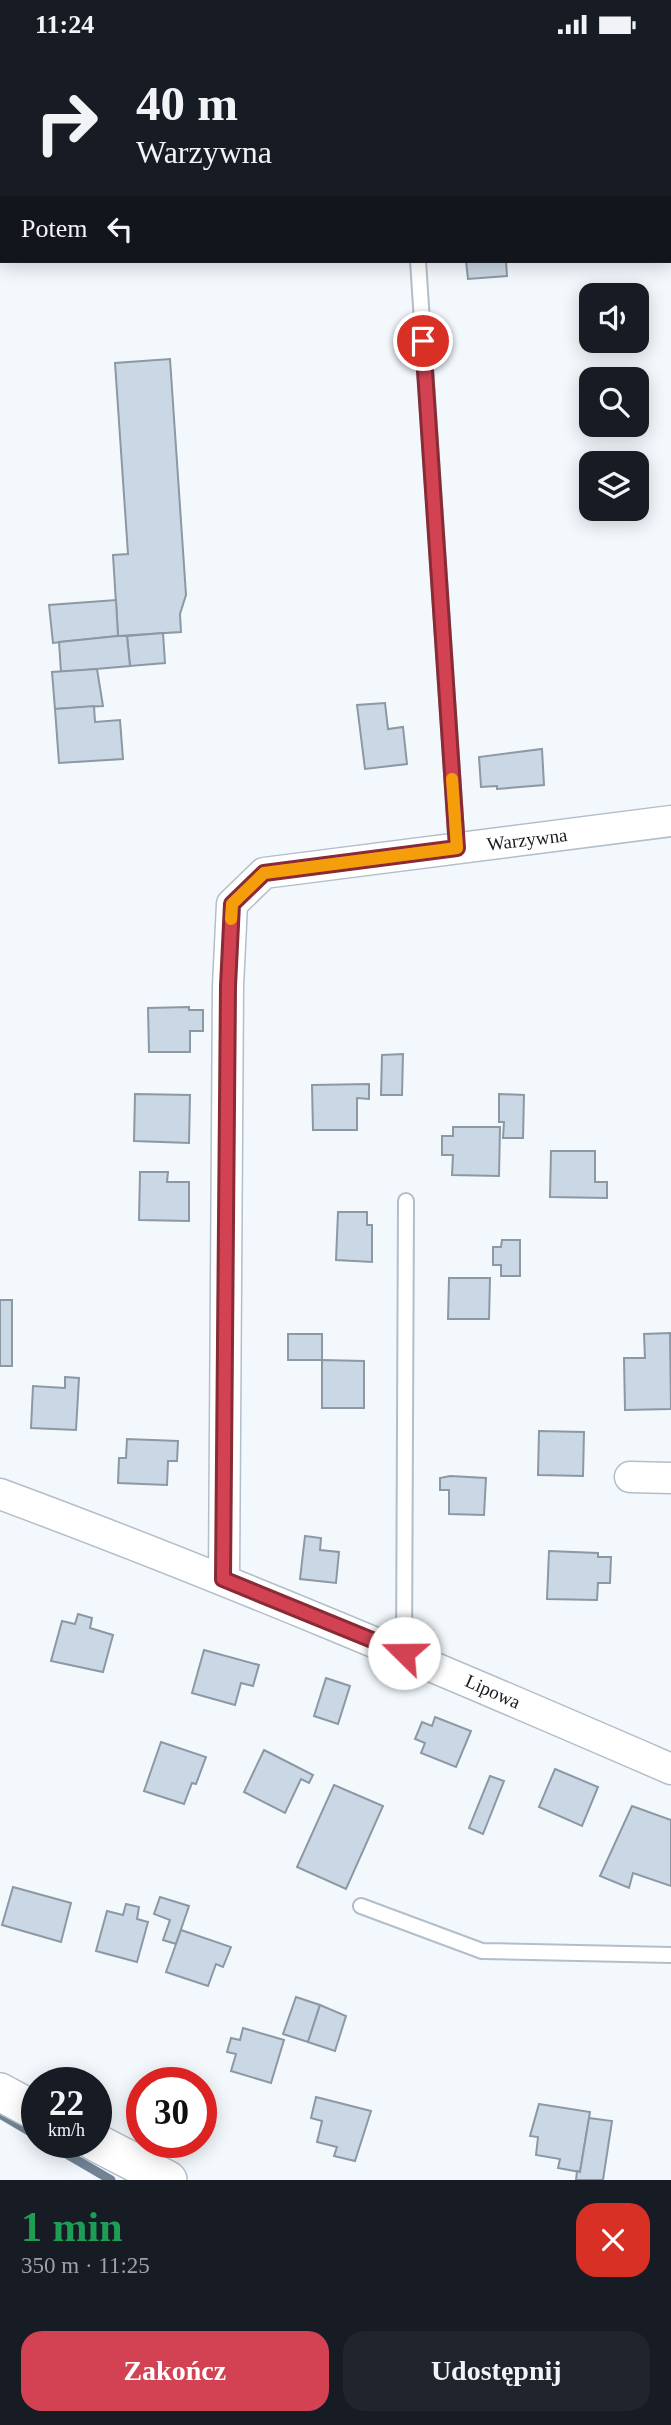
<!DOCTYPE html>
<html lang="pl">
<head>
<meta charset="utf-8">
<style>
	:root { --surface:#171b24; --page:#20242c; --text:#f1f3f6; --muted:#9ea1a6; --accent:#d24252 }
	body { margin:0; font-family:"Times New Roman",serif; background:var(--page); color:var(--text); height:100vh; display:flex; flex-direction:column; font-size:26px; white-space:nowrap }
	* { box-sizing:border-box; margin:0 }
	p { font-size:23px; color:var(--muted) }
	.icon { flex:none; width:38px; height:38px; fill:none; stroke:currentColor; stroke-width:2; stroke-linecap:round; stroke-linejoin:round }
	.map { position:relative; height:2131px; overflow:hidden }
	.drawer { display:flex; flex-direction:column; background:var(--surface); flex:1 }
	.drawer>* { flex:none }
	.top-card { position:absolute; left:0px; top:0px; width:672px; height:214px; box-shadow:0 4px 18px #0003; background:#171b24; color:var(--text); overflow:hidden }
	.tools { position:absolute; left:579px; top:234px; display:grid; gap:14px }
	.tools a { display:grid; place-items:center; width:70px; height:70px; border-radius:14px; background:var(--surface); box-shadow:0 4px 18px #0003; font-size:35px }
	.speed { position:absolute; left:21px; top:2018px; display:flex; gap:14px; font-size:35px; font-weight:700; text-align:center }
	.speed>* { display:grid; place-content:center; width:91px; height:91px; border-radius:50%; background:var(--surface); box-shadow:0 4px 18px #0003; line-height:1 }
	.speed small { font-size:18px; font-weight:400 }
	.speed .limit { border:10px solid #d22; background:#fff; color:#111 }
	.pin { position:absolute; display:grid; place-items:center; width:60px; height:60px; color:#fff; margin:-30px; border:4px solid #fff; border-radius:50%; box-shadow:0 2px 7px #0007 }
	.me { position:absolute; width:77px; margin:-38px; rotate:292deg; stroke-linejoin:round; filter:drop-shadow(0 0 5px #0008) }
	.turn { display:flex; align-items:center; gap:24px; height:147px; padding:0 21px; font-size:32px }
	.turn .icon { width:91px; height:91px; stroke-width:2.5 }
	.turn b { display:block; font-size:49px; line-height:60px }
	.then { display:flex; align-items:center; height:66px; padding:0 21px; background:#0003; gap:14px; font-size:26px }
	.round { display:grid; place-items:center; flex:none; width:74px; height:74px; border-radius:21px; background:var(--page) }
	.summary { display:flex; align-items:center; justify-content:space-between; height:119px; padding:0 21px }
	h1 { font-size:42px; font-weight:700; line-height:52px; color:#1e9e55 }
	.cta { display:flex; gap:14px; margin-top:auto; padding:14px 21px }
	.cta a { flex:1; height:80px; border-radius:21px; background:var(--accent); color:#fff; font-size:28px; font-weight:700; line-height:80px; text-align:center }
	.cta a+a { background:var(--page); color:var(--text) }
	.status { display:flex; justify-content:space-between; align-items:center; height:49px; padding:0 35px; background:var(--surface); direction:ltr }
	.status svg { height:19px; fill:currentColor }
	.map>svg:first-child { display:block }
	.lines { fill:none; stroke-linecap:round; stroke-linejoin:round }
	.stream { stroke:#718394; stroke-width:9 }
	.building { fill:#cad7e4; stroke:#8c98a4; stroke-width:2 }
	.service-casing { stroke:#b2beca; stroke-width:18 }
	.minor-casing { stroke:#b2beca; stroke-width:33 }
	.tertiary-casing { stroke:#b2beca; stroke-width:40 }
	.service { stroke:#fff; stroke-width:14 }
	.minor { stroke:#fff; stroke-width:30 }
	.tertiary { stroke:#fff; stroke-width:37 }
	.route-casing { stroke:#882b35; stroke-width:18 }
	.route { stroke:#d24252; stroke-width:12 }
	.slow { stroke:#f59e0b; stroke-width:12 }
	.labels { text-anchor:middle; stroke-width:5; stroke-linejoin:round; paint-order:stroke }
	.street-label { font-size:19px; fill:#191d22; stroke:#fff }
</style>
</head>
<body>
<div class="status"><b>11:24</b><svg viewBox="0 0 49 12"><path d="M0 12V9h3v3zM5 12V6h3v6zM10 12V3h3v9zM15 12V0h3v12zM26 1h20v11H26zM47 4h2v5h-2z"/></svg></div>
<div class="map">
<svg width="671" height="2131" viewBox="0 0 671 2131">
	<rect width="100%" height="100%" fill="#f3f8fd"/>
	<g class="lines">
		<!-- stream -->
		<g class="stream">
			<polyline points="0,2065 37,2087"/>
			<polyline points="46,2093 111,2131"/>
		</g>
	</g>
	<!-- building -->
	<g class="building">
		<polygon points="466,212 506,212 507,227 468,230"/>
		<polygon points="170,310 186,546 180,565 181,583 118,587 113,506 128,505 115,314"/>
		<polygon points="116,551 118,587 53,594 49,556"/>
		<polygon points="163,584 165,614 130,617 127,587"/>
		<polygon points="118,587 127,587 130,617 61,623 59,593"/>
		<polygon points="97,620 103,657 55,660 52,623"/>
		<polygon points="385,654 388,680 403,678 407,715 365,720 357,656"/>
		<polygon points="94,657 95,673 120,671 123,710 59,714 55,660"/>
		<polygon points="542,700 544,736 497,740 497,737 481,738 479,708"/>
		<polygon points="189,958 189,961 203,961 203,982 190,982 190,1003 149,1003 148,959"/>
		<polygon points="403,1005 402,1046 381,1046 382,1006"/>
		<polygon points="369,1035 369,1050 357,1049 357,1081 313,1081 312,1036"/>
		<polygon points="135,1045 190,1046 189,1094 134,1092"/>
		<polygon points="499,1045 524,1046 523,1089 503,1089 504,1073 499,1073"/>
		<polygon points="453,1078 500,1078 499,1127 452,1126 453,1106 442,1106 442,1087 453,1087"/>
		<polygon points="551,1102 595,1102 595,1133 607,1133 607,1149 550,1148"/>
		<polygon points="140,1123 168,1123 167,1133 189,1133 189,1172 139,1171"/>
		<polygon points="338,1163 367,1163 367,1176 372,1176 372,1213 336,1211"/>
		<polygon points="502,1191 520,1191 520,1227 501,1227 501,1216 493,1216 493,1198 501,1198"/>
		<polygon points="449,1229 490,1229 489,1270 448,1270"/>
		<rect x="0" y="1251" width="12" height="66"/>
		<polygon points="670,1284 671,1360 625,1361 624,1309 645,1309 644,1285"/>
		<rect x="288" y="1285" width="34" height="26"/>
		<polygon points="322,1311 364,1312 364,1359 322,1359"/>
		<polygon points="65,1328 79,1329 76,1381 31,1379 33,1337 65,1339"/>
		<polygon points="539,1382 584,1383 583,1427 538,1426"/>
		<polygon points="127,1390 178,1392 177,1412 168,1412 167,1436 118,1434 119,1409 126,1409"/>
		<polygon points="450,1427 486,1429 484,1466 449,1465 449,1441 440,1441 440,1429"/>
		<polygon points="305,1487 321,1489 320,1501 339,1503 336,1534 300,1530"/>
		<polygon points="549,1502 598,1504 598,1508 611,1508 610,1534 598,1534 597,1551 547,1550"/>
		<polygon points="78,1565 92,1569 90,1579 113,1586 103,1623 51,1612 62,1572 75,1575"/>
		<polygon points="204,1601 259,1616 253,1637 241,1634 235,1656 192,1644"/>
		<polygon points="326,1629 350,1637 338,1675 314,1667"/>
		<polygon points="435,1668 471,1682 456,1718 421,1704 425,1694 415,1690 422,1673 432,1677"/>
		<polygon points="161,1693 206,1708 196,1735 192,1734 184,1755 144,1742"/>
		<polygon points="264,1701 313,1726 309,1734 301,1730 285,1764 244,1743"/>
		<polygon points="555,1720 598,1738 582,1777 539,1758"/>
		<polygon points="490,1727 504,1732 483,1785 469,1779"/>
		<polygon points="334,1736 383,1757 346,1840 297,1818"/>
		<polygon points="632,1757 671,1771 671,1837 633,1824 629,1839 600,1827"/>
		<polygon points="13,1838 71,1854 61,1893 2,1876"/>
		<polygon points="160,1848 189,1857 176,1895 163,1891 170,1871 154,1865"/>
		<polygon points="126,1855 139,1858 137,1870 148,1873 137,1913 96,1902 107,1862 123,1866"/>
		<polygon points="181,1881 231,1898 223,1918 216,1915 208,1937 166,1923"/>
		<polygon points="296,1948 320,1956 308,1993 283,1985"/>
		<polygon points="320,1956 346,1967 335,2002 308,1993"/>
		<polygon points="243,1979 284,1991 271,2034 231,2022 236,2005 227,2003 231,1989 240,1991"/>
		<polygon points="316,2048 371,2062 355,2112 334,2107 337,2098 317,2093 322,2072 311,2069"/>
		<polygon points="539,2055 590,2063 580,2123 558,2119 560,2110 536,2106 538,2088 530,2087"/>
		<polygon points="589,2069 612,2072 603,2131 576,2131 577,2122 580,2123"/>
	</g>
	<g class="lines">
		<!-- service casing -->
		<g class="service-casing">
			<g id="service">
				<polyline points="418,212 457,799"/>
				<polyline points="404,1604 406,1152"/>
				<polyline points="361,1857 482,1902 671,1906"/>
			</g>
		</g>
		<!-- minor casing -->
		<g class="minor-casing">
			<g id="minor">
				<polyline points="630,1428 671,1429"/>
				<path d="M 0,1445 C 227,1529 449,1624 671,1720"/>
				<polyline points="224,1530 228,937 232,855 264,824 671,772"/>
			</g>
		</g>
		<!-- tertiary casing -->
		<g class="tertiary-casing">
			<g id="tertiary">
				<polyline points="0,2043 37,2063"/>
				<polyline points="95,2093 168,2131"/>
			</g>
		</g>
		<!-- service -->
		<use href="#service" class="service"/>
		<!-- minor -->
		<use href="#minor" class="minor"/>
		<!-- tertiary -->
		<use href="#tertiary" class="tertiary"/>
	</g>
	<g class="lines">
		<!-- route casing -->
		<g class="route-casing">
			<polyline id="route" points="404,1604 223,1530 228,937 232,855 264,824 457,799 423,292"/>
		</g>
		<!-- route -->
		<use href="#route" class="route"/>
		<!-- slow -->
		<polyline class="slow" points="231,870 232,855 264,824 457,799 452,730"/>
	</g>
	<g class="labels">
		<!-- street labels -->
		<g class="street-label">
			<text transform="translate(527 790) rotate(-7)" y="7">Warzywna</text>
			<text transform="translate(493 1642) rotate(24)" y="7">Lipowa</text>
		</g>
	</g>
</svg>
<div class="tools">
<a><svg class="icon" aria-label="sound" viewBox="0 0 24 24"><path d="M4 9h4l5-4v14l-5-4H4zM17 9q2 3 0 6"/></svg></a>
<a><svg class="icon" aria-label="search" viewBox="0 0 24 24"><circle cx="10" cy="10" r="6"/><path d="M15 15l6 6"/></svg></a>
<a><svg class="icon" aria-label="layers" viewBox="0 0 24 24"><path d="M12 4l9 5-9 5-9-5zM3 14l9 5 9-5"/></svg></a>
</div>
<div class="speed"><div>22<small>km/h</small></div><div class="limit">30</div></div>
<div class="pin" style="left:423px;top:292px;background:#d93025"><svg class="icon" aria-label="arrive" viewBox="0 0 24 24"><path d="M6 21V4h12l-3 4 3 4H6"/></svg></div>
<svg class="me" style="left:404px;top:1604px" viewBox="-20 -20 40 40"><circle r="19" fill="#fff"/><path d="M0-13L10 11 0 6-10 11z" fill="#d24252"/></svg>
<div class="top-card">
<div class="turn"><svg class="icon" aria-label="right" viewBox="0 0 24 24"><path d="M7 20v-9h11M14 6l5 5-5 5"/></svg><div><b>40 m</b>Warzywna</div></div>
<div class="then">Potem<svg class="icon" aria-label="left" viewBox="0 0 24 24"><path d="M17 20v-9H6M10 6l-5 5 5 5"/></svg></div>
</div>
</div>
<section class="drawer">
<div class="summary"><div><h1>1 min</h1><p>350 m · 11:25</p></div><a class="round" style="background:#d93025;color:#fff"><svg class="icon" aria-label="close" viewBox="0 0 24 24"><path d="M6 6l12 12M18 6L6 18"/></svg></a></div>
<div class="cta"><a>Zakończ</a><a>Udostępnij</a></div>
</section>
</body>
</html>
